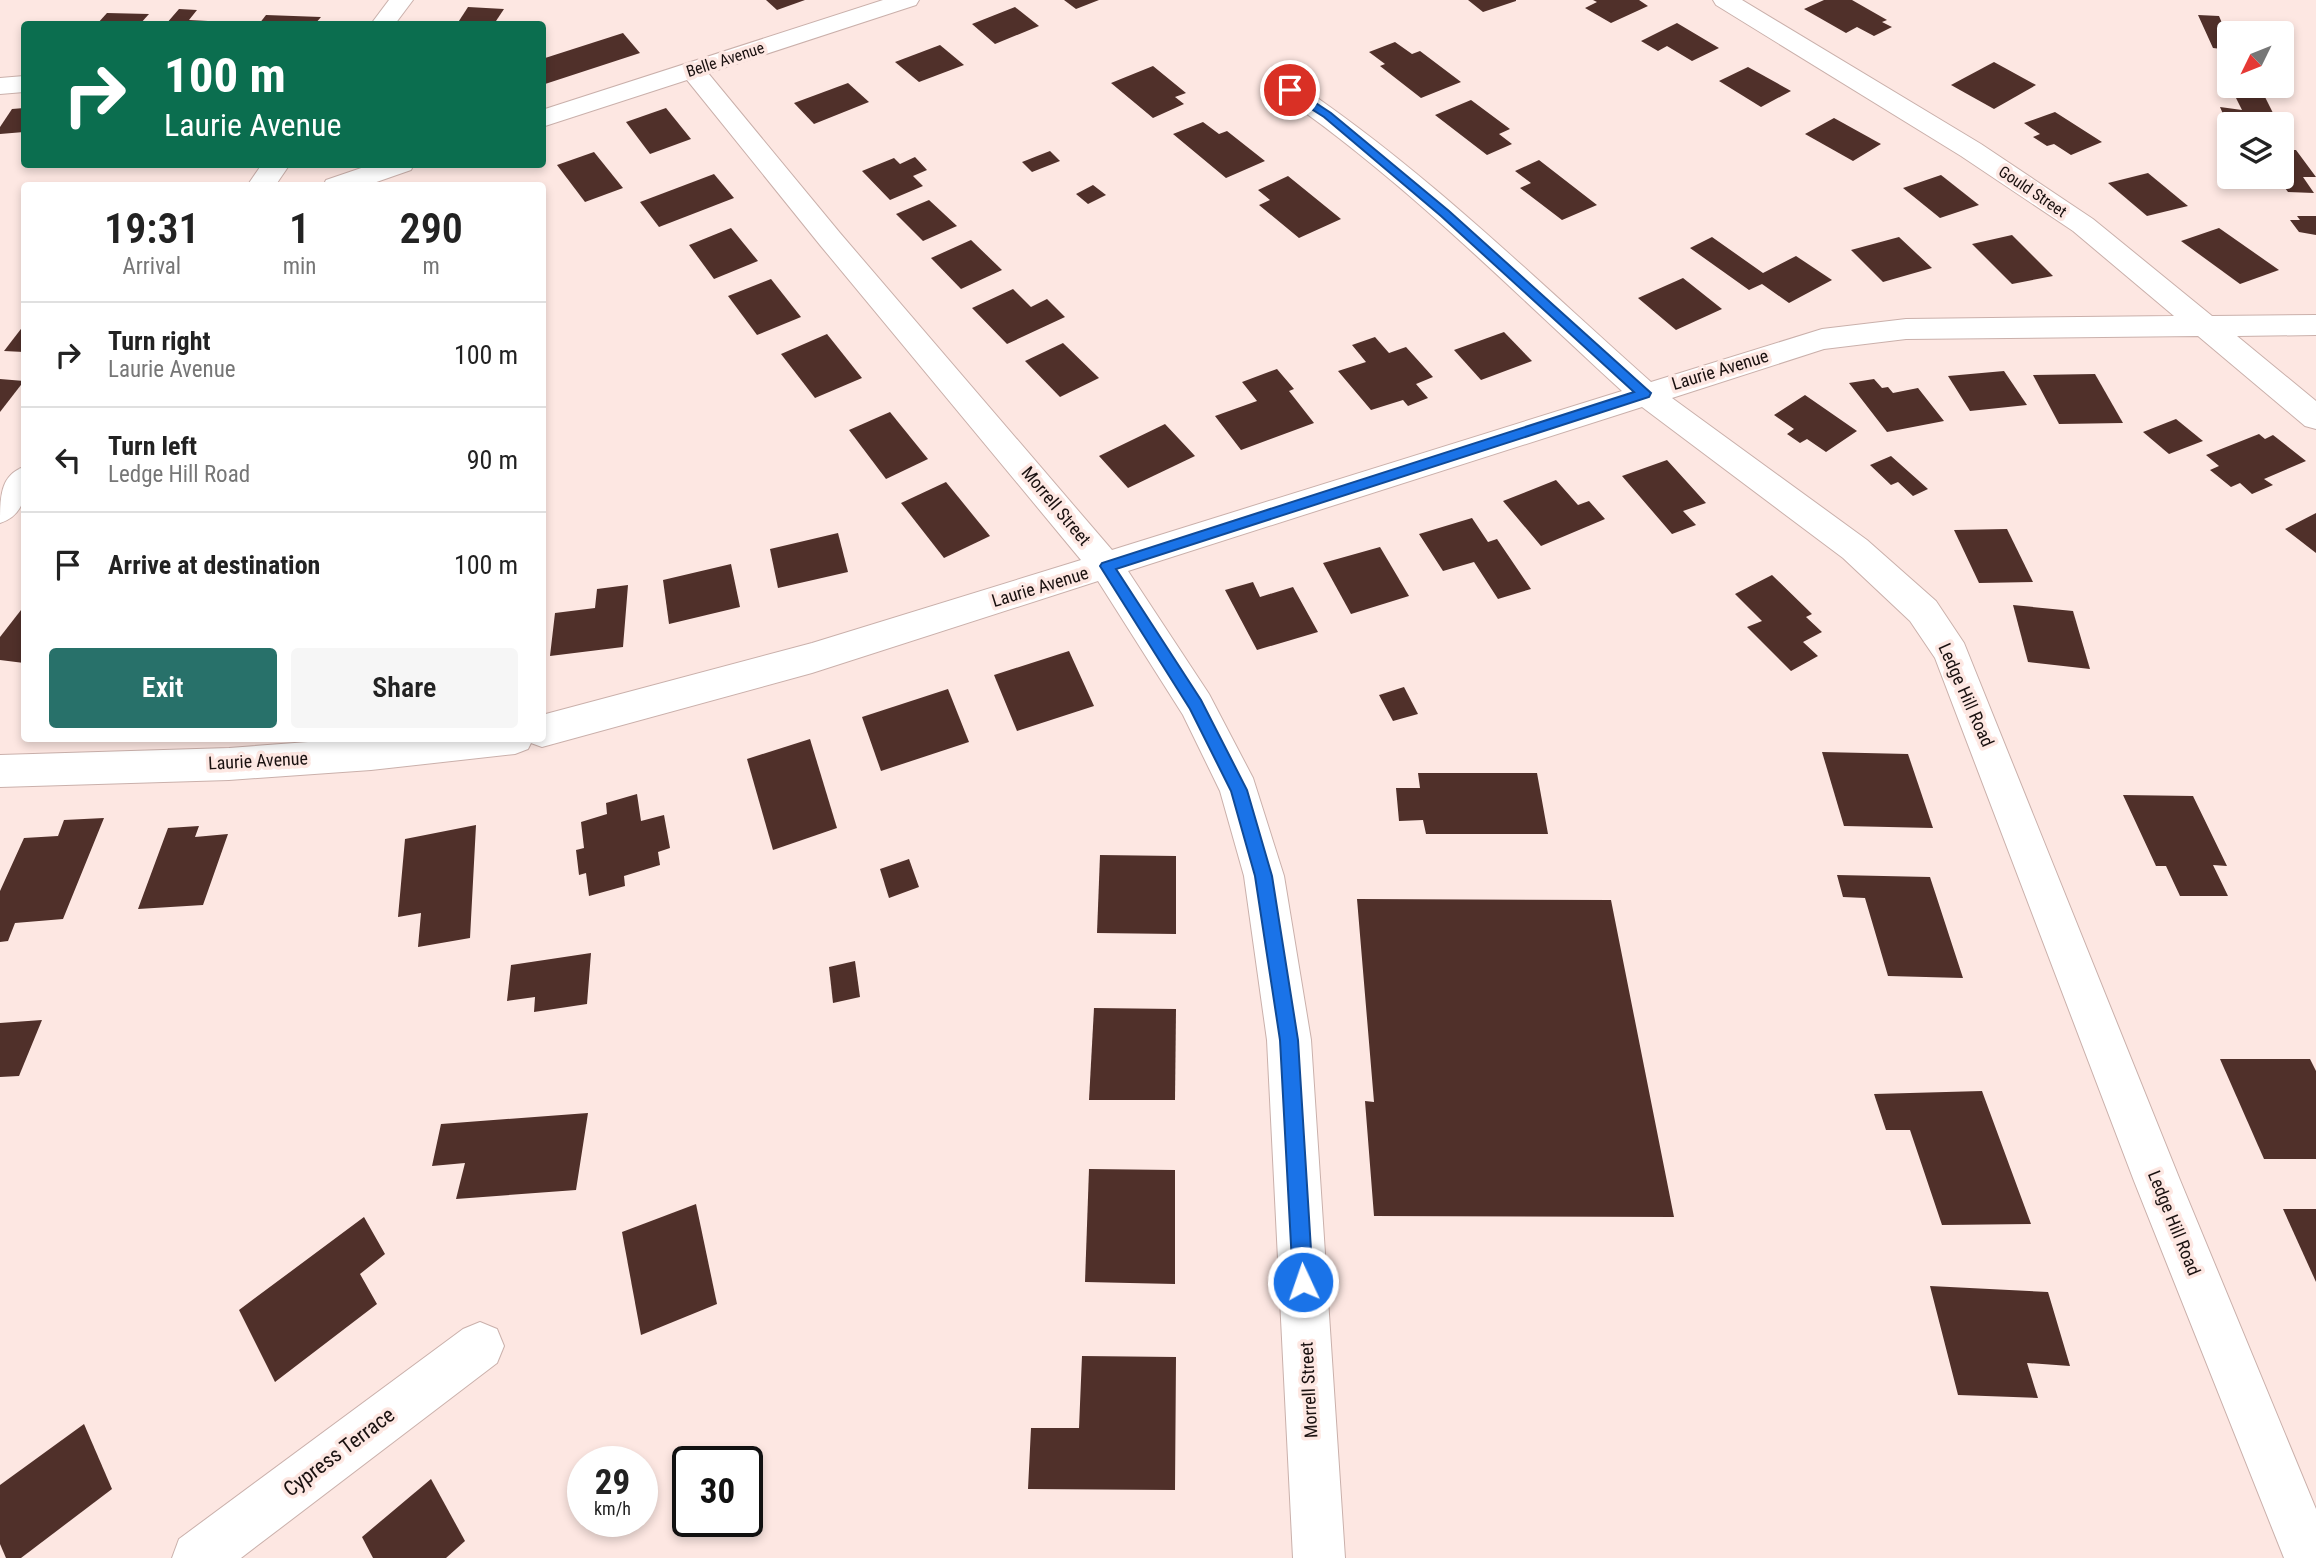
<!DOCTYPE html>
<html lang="en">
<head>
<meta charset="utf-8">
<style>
	:root { --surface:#fff; --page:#f6f6f6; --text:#222; --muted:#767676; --line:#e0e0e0; --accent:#28716a }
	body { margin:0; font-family:"Roboto Condensed",sans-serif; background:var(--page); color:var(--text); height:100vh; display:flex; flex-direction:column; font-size:26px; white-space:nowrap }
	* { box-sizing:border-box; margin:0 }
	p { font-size:23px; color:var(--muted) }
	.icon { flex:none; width:38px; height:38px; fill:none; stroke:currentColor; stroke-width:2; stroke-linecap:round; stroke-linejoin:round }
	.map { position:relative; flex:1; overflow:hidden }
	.sheet { position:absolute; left:21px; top:182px; width:525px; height:560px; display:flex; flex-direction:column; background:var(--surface); border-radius:7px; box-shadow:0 4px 10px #0003 }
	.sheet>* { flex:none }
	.top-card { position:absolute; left:21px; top:21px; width:525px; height:147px; border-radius:7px; box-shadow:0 4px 10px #0003; background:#0b6e4f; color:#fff; overflow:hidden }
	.needle { width:46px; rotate:227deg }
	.controls { position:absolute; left:2217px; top:21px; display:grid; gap:14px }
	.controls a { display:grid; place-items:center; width:77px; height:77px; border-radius:7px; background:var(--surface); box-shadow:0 4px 10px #0003; font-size:35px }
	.speed { position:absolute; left:567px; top:1446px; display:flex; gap:14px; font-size:35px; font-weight:700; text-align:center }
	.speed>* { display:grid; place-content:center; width:91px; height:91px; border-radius:50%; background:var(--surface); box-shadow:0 4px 10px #0003; line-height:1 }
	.speed small { font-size:18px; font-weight:400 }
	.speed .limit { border:4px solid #111; border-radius:10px; background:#fff; color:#111 }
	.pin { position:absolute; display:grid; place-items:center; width:60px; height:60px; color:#fff; margin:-30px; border:4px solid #fff; border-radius:50%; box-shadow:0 2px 7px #0007 }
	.me { position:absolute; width:77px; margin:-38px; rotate:357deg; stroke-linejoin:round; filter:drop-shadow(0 0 5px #0008) }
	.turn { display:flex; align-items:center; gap:24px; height:147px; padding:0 28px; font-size:32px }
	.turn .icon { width:91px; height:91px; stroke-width:2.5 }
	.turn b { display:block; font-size:49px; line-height:60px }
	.eta { display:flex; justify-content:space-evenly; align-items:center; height:119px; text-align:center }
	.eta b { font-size:42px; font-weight:600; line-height:49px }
	.action { display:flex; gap:14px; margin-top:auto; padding:14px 28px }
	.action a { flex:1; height:80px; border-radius:7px; background:var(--accent); color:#fff; font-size:28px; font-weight:600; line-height:80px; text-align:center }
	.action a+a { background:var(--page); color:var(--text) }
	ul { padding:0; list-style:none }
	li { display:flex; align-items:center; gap:21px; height:105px; padding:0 28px; border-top:2px solid var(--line) }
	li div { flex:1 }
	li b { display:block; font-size:26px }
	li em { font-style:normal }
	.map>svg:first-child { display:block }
	.building { fill:#50302a }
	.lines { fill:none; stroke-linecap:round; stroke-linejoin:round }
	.minor-casing { stroke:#cab0ab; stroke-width:2 }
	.minor { fill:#fff; fill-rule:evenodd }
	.route { fill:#1a73e8; stroke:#114b97; stroke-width:2 }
	.labels { text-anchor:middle; stroke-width:7; stroke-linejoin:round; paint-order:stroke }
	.far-street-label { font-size:16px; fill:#1a1110; stroke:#fde7e2 }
	.street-label { font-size:18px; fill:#1a1110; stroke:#fde7e2 }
	.near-street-label { font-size:21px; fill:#1a1110; stroke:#fde7e2 }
</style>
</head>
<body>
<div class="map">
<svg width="2316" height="1558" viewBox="0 0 2316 1558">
	<rect width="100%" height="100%" fill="#fde7e2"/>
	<!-- building -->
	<g class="building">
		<polygon points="766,0 805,0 777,10"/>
		<polygon points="1064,0 1099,0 1076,9"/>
		<polygon points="1468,0 1516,0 1516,1 1483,12"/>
		<polygon points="1593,0 1639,0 1648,6 1611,23 1585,8 1597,2"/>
		<polygon points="1824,0 1852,0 1887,20 1882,22 1892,27 1874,36 1857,27 1846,33 1804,9"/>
		<polygon points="468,7 504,9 494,24 457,24"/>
		<polygon points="1015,7 1039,26 995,44 972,24"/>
		<polygon points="179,9 197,10 189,20 208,21 205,24 166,24"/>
		<polygon points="107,13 149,14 140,24 97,24"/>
		<polygon points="266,15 321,17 315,24 259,24"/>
		<polygon points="2198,15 2219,16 2222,23 2238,25 2242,33 2230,33 2230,50 2213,48"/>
		<polygon points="1677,23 1719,48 1692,61 1667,46 1658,51 1641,41"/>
		<polygon points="623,33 640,53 542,85 542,59"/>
		<polygon points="1395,42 1412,54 1420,51 1461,82 1421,98 1380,66 1385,64 1369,52"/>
		<polygon points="940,45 964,65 919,82 895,62"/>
		<polygon points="1994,62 2036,85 1994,109 1951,85"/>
		<polygon points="1153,66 1186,93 1175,97 1184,104 1153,118 1111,83"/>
		<polygon points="1748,67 1791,91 1761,107 1719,81"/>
		<polygon points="848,83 869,102 814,124 794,103"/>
		<polygon points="2230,86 2260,87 2274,115 2258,114 2263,124 2226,121 2220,107 2242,110"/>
		<polygon points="1471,100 1510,129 1499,134 1512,144 1487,155 1435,115"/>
		<polygon points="24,108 24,132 0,134 0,127 12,109"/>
		<polygon points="666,108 691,139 650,154 626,122"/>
		<polygon points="2055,112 2102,142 2071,155 2054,144 2047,146 2033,137 2040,134 2024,123"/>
		<polygon points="1834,118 1881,144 1853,161 1805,134"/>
		<polygon points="1203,122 1219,134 1227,131 1265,161 1226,178 1173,134"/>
		<polygon points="2282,150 2296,150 2316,177 2303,177 2314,193 2288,192 2285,188 2265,188 2257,177 2282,177"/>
		<polygon points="1050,151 1060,161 1032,172 1022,162"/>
		<polygon points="594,152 623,188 585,202 557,165"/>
		<polygon points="915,157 927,170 913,176 923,186 890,200 862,171 894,158 900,164"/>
		<polygon points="1539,160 1597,205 1562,220 1520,188 1531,183 1515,171"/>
		<polygon points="2148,173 2188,206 2147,216 2108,183"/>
		<polygon points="714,174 734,198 659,227 640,202"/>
		<polygon points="1941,175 1979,205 1940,218 1903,188"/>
		<polygon points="1288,176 1341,219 1299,238 1259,205 1270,200 1258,190"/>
		<polygon points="1093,185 1106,195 1088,204 1076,194"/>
		<polygon points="929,200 957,226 923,241 896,214"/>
		<polygon points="2297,216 2316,216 2316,235 2299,232 2290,220 2300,220"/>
		<polygon points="731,228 758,261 714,279 689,245"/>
		<polygon points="2219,228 2279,270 2240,284 2181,241"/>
		<polygon points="2012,235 2053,276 2012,284 1972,244"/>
		<polygon points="1712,237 1763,273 1796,256 1832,280 1789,303 1762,284 1749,290 1690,248"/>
		<polygon points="1899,237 1932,268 1883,282 1851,250"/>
		<polygon points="971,240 1002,270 961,289 931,258"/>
		<polygon points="1683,278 1722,309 1676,330 1638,298"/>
		<polygon points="771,279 801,317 757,335 728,296"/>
		<polygon points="1013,289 1031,307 1047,299 1065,317 1007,344 972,308"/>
		<polygon points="24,325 24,352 4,351"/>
		<polygon points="1504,332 1532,361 1481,380 1454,350"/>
		<polygon points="827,334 862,378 815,398 781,354"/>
		<polygon points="1375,337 1389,353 1406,347 1433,377 1416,384 1428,398 1408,406 1403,400 1371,410 1338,371 1366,362 1352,345"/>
		<polygon points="1063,343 1099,378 1060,397 1025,361"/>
		<polygon points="1277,369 1294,389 1289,391 1314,423 1241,450 1215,416 1257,401 1242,382"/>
		<polygon points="2004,371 2027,405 1970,411 1948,376"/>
		<polygon points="2095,374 2123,423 2059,424 2033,375"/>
		<polygon points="0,379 24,381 0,412"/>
		<polygon points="1874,379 1882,388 1888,387 1893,393 1918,388 1944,421 1887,432 1849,383"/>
		<polygon points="1805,395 1857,431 1826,452 1807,439 1800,443 1787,434 1794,429 1774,415"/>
		<polygon points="890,412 928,459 886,479 849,430"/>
		<polygon points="2176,419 2203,441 2169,454 2143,432"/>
		<polygon points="1165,424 1195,456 1128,488 1099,456"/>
		<polygon points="2259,434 2265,439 2273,435 2306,461 2264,479 2273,485 2252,494 2240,483 2231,487 2210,470 2219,466 2206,455"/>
		<polygon points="1891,456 1928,489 1913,496 1898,482 1891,485 1870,465"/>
		<polygon points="1667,460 1706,503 1683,511 1696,525 1672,534 1622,476"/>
		<polygon points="1556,480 1578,505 1589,501 1605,519 1541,546 1503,501"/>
		<polygon points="946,482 990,536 944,558 901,503"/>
		<polygon points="2316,513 2316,553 2285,529"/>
		<polygon points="1472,518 1488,542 1497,539 1531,589 1498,599 1474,562 1443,571 1419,534"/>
		<polygon points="2007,529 2033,582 1979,583 1954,530"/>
		<polygon points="838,533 848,572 778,588 770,549"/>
		<polygon points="1380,547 1409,596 1351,614 1323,563"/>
		<polygon points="731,564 740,607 669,624 663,580"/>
		<polygon points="1772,575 1812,614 1806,617 1822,632 1803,642 1818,656 1791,671 1747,627 1762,621 1735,594"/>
		<polygon points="1253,582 1260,597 1293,587 1318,632 1257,650 1225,590"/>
		<polygon points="628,585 623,647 550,656 555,613 595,608 597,589"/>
		<polygon points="2013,605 2073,611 2090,669 2028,662"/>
		<polygon points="21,610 24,610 24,663 0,660 0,637"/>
		<polygon points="1069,651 1094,706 1017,731 994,675"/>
		<polygon points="1404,687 1418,714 1393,721 1379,695"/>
		<polygon points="948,689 969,742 881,771 862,717"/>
		<polygon points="810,739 837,828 773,850 747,759"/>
		<polygon points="1822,752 1908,754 1933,828 1844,826"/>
		<polygon points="1418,773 1537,773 1548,834 1426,834 1423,820 1399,821 1396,788 1420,788"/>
		<polygon points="637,794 641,821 664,815 670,848 658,852 660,865 624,876 625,886 589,896 586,873 579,875 576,850 584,848 581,822 607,814 606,803"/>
		<polygon points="2123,795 2193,796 2227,866 2213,865 2228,896 2180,896 2166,866 2156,866"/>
		<polygon points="104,818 63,919 15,923 8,941 0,942 0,891 24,838 58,836 64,820"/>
		<polygon points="476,825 470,938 418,947 421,913 398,917 405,839"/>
		<polygon points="199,826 195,837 228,834 203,905 138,909 168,828"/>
		<polygon points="1100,855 1176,856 1176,934 1097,933"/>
		<polygon points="909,859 919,887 889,898 880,869"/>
		<polygon points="1837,875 1930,877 1963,978 1888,976 1865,898 1843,897"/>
		<polygon points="1357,899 1611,900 1674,1217 1374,1216 1365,1101 1374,1102"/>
		<polygon points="591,953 587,1004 534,1012 535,997 507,1001 511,965"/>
		<polygon points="855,961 860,997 833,1003 829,967"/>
		<polygon points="1094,1008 1176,1009 1175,1100 1089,1100"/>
		<polygon points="42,1020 19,1076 0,1077 0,1023"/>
		<polygon points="2220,1059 2310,1059 2316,1071 2316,1159 2264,1159"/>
		<polygon points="1982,1091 2031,1224 1942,1225 1910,1130 1886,1130 1874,1094"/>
		<polygon points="588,1113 576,1190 456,1199 465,1163 432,1166 441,1124"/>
		<polygon points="1089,1169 1175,1170 1175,1284 1085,1282"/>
		<polygon points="696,1204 717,1304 641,1335 622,1232"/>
		<polygon points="2283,1209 2316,1209 2316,1282"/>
		<polygon points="364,1217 385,1254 360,1274 377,1304 275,1382 239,1310"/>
		<polygon points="1930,1286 2048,1292 2070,1366 2027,1363 2038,1398 1958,1395"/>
		<polygon points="1082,1356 1176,1357 1175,1490 1028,1489 1031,1428 1079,1428"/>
		<polygon points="84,1424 112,1489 21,1558 6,1558 0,1544 0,1485"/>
		<polygon points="431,1479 465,1541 446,1558 373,1558 362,1537"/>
	</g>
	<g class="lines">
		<!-- minor casing -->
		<g class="minor-casing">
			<g id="minor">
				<polygon points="389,0 413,0 395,24 371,24"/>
				<path d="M 883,0 L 919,0 L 916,5 L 708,73 L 840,233 L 1112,550 L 1622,391 C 1508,287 1398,174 1270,88 L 1266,83 L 1270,78 L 1279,75 L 1288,78 C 1419,164 1534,278 1651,382 L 1822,329 L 1906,319 L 2174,316 L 2073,231 L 1961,156 L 1716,5 L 1713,0 L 1742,0 L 1981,144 L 2093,219 L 2212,316 L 2316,315 L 2316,335 L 2237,336 L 2316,401 L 2316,429 L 2305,426 L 2198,336 L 1906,339 L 1824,349 L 1672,398 L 1867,540 L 1936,601 L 1964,643 L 2180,1180 L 2316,1509 L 2316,1558 L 2284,1558 L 2134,1181 L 1935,658 L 1910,621 L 1843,558 L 1642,407 L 1128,571 L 1209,694 L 1253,778 L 1284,876 L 1311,1040 L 1345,1558 L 1293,1558 L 1267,1040 L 1244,876 L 1220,791 L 1183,715 L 1098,581 L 812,673 L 542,747 L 531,743 L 528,749 L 515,754 L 371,770 L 229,780 L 0,787 L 0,755 L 229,748 L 362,738 L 542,738 L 542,715 L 812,643 L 1081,560 L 820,245 L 687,80 L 542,127 L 542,110 Z"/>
				<polygon points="24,76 24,92 0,94 0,78"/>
				<polygon points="262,164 290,164 275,186 247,186"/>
				<polygon points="373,164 414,164 411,170 365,186 323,186 326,180"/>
				<path d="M 24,467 C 26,491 27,514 0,523 C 0,498 0,475 24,467 Z"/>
				<polygon points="480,1322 497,1329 504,1346 497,1363 241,1558 172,1558 179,1539 463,1329"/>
			</g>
		</g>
		<!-- minor -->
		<use href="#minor" class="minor"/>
	</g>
	<!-- route -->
	<polygon class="route" points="1286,88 1293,88 1331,113 1449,211 1651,393 1649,397 1116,569 1201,700 1247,790 1272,876 1298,1040 1313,1282 1310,1289 1303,1292 1296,1289 1293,1282 1280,1040 1255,876 1231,791 1190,709 1100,566 1102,563 1634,392 1441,216 1324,117 1286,93"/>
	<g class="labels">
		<!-- far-street labels -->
		<g class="far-street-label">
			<text transform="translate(725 59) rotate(-18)" y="6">Belle Avenue</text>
			<text transform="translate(2033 191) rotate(34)" y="6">Gould Street</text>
		</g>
		<!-- street labels -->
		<g class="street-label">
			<text transform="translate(1720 370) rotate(-17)" y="6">Laurie Avenue</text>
			<text transform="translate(1056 506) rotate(50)" y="6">Morrell Street</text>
			<text transform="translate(1040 587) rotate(-17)" y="6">Laurie Avenue</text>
			<text transform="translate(1966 695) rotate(66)" y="6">Ledge Hill Road</text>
			<text transform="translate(258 761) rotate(-3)" y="6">Laurie Avenue</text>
			<text transform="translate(2174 1223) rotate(68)" y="6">Ledge Hill Road</text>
			<text transform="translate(1309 1390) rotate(-93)" y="6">Morrell Street</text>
		</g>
		<!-- near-street labels -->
		<g class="near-street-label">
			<text transform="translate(339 1452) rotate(-37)" y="7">Cypress Terrace</text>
		</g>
	</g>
</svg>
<div class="controls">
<a><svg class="needle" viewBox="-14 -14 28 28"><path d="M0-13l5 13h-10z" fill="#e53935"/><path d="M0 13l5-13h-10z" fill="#767676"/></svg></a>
<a><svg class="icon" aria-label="layers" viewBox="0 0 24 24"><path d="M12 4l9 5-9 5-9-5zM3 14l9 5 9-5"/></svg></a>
</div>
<div class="speed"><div>29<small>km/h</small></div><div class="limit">30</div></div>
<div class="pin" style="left:1290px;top:90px;background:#d93025"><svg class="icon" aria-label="arrive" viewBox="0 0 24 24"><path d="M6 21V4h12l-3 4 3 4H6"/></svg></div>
<svg class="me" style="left:1303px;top:1282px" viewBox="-20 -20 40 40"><circle r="17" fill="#1a73e8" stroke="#fff" stroke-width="3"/><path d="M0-11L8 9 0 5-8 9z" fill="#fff"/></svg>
<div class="top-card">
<div class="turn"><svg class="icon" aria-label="right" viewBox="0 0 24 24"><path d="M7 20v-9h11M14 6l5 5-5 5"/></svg><div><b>100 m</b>Laurie Avenue</div></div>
</div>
<section class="sheet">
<div class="eta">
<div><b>19:31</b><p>Arrival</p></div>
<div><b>1</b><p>min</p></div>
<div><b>290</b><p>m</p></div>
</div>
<ul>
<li><svg class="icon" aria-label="right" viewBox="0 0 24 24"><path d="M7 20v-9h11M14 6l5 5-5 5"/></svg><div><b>Turn right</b><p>Laurie Avenue</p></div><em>100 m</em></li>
<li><svg class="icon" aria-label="left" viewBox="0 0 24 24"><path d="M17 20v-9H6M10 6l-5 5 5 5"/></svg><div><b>Turn left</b><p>Ledge Hill Road</p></div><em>90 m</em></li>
<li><svg class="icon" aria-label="arrive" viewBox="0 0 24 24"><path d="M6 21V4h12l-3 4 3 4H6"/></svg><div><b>Arrive at destination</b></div><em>100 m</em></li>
</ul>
<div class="action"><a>Exit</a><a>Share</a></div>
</section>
</div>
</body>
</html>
